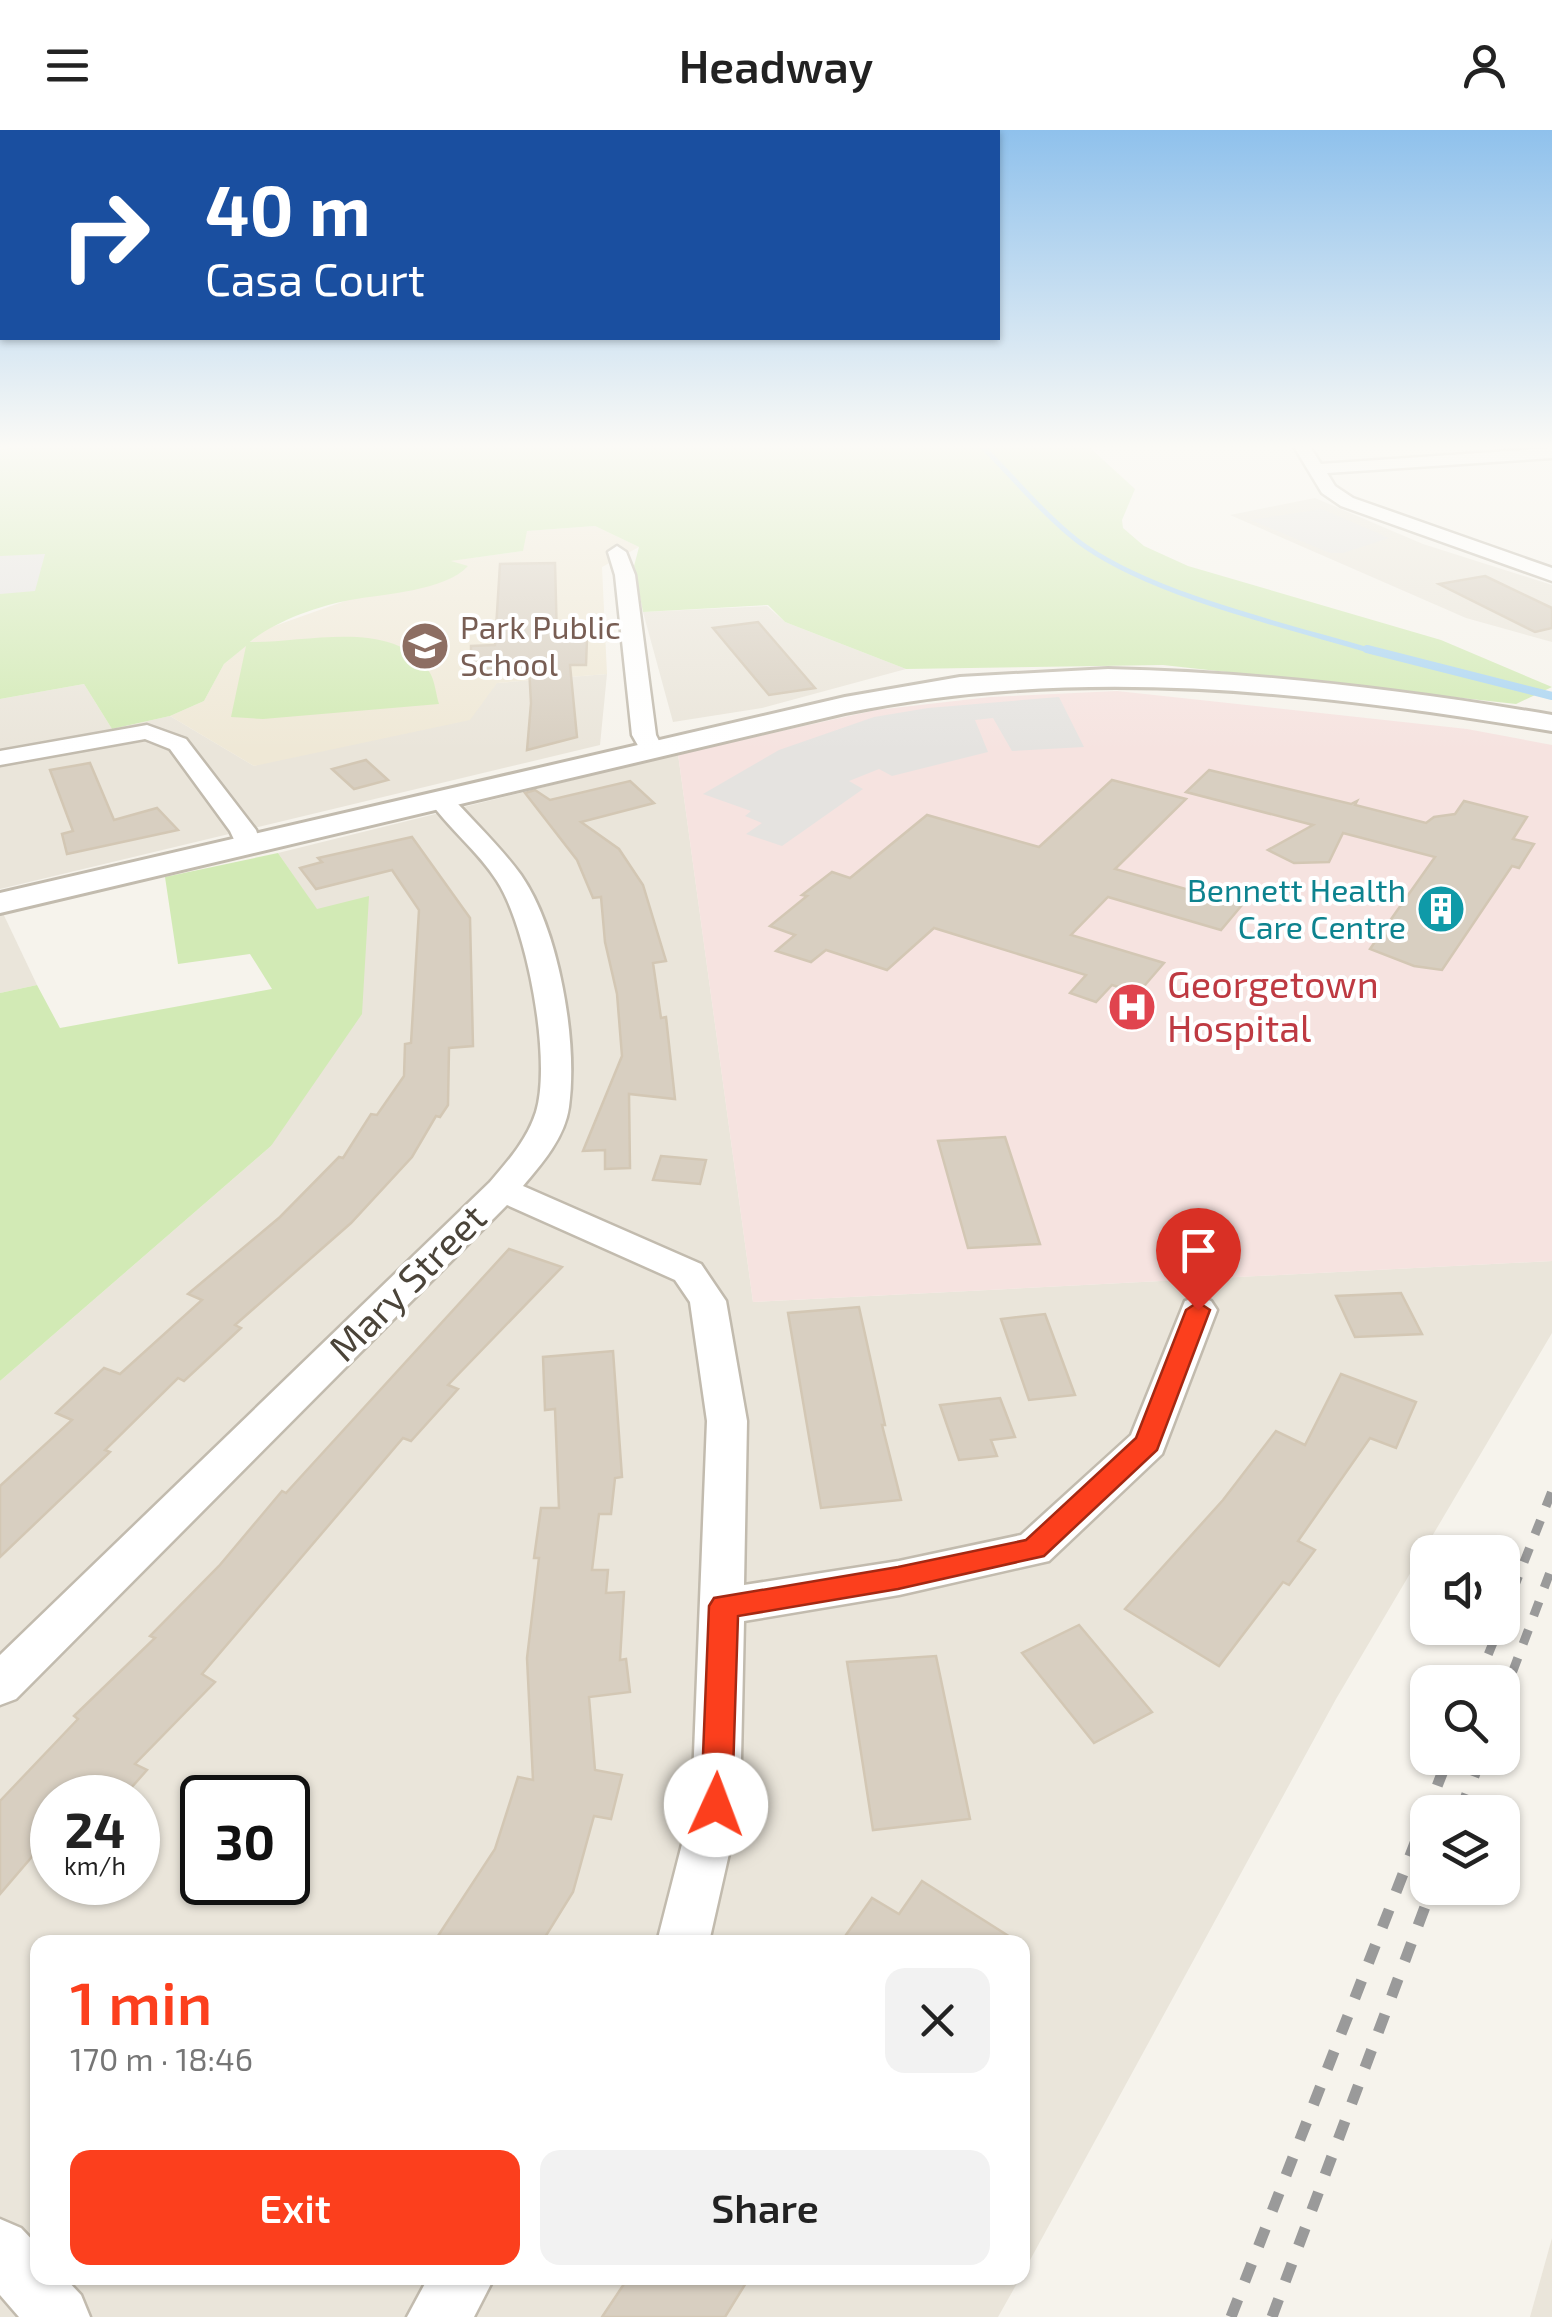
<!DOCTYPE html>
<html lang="en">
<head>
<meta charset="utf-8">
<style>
	:root { --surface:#fff; --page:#f2f2f2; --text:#222; --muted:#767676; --accent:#fc3f1d }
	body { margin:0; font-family:"Exo 2",sans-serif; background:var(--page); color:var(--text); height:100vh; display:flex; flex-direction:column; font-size:38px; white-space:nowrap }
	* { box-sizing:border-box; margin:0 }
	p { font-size:32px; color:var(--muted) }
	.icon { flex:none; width:55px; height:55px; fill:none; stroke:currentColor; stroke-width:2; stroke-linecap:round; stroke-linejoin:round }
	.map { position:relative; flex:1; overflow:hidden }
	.sheet { position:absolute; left:30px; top:1805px; width:1000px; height:350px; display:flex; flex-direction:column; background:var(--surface); border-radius:20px; box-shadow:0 2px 8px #0004 }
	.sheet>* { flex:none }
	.banner { position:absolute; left:0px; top:0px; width:1000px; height:210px; box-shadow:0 2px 8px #0004; background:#1a4fa0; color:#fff; overflow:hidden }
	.tools { position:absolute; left:1410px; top:1405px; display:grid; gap:20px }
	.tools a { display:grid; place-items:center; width:110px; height:110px; border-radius:20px; background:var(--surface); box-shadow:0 2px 8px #0004; font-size:50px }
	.speed { position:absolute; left:30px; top:1645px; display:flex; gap:20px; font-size:50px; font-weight:700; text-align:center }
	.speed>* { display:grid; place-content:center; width:130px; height:130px; border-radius:50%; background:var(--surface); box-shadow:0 2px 8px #0004; line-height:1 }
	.speed small { font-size:25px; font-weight:400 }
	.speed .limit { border:5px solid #111; border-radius:15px; background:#fff; color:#111 }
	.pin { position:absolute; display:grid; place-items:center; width:85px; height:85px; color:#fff; margin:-102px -42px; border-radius:50% 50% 50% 0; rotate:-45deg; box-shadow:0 0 10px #0007 }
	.pin .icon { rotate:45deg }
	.me { position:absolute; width:110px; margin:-55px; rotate:2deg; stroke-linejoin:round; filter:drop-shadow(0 0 8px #0008) }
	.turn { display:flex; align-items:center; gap:35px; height:210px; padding:0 40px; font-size:45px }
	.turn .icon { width:130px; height:130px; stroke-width:2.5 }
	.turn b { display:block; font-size:70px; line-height:85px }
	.round { display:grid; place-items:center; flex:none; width:105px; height:105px; border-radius:20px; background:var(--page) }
	.headline { display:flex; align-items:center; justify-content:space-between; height:170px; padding:0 40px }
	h1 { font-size:60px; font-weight:600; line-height:75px; color:var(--accent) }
	.button { display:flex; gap:20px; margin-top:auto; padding:20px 40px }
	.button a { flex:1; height:115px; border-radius:20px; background:var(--accent); color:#fff; font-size:40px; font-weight:600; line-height:115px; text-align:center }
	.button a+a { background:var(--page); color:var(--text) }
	header { display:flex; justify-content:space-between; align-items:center; height:130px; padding:0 40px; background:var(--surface); font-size:45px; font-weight:600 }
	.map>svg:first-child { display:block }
	.residential { fill:#eae5da; fill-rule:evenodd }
	.education { fill:#efe8d6 }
	.medical { fill:#f6e3e0 }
	.green { fill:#d2eab5 }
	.parking { fill:#e5e3e0 }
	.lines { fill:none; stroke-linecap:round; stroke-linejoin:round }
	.stream-far1 { stroke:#a9d4f2; stroke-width:5 }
	.stream { stroke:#a9d4f2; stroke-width:8 }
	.building { fill:#d8cfc1; stroke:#d3c7b4; stroke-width:2.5 }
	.minor-casing { stroke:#c2bbae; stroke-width:5 }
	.tertiary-casing { stroke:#c2bbae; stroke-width:6 }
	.minor { fill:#fff; fill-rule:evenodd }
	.tertiary { fill:#fff; fill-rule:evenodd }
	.rail-far1 { stroke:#9a9a9a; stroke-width:9; stroke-dasharray:15 15; stroke-linecap:butt }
	.rail { stroke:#9a9a9a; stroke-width:11; stroke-dasharray:19 19; stroke-linecap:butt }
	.route { fill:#fc3f1d; stroke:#a42913; stroke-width:2.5 }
	.labels { text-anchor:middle; stroke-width:8; stroke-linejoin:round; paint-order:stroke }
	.far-education-label { font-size:32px; fill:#785e54; stroke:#fff; text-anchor:start }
	.far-culture-label { font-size:32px; fill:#0d838f; stroke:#fff; text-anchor:end }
	.health-label { font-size:38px; fill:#be3a42; stroke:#fff; text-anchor:start }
	.street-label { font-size:38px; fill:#4b4439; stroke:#fff }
</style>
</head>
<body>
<header><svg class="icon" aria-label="menu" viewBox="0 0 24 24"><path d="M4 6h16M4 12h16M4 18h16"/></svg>Headway<svg class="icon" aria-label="person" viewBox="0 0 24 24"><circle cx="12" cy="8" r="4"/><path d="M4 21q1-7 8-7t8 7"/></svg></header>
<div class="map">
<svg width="1552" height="2187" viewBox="0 0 1552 2187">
	<rect width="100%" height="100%" fill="#f6f3ec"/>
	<!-- residential -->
	<g class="residential">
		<polygon points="1315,368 1423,414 1552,455 1552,512 1466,488 1230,385"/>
		<polygon points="767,476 785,492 906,539 762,578 673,592 643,482"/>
		<polygon points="607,544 600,615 0,759 0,569 84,554 112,599 170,586 254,636 497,553"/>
		<path d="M 678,624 L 753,1172 L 1552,1131 L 1552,1203 L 1336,1569 L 1023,2143 L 1022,1812 L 38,1812 L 38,2148 L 1020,2148 L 998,2187 L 0,2187 L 0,1251 L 271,1016 L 368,767 L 317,780 L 278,723 ZM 52,1668 L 138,1668 L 138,1752 L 52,1752 ZM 202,1668 L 288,1668 L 288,1752 L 202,1752 Z"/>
		<polygon points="0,777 37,855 0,863"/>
		<polygon points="1552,2108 1552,2187 1530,2187"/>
	</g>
	<!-- education -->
	<polygon class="education" points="595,396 639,417 602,437 607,544 497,553 470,590 254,636 170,586 204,571 224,534 266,499 345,471 404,437 522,421 526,401"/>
	<!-- medical -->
	<polygon class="medical" points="1117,561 1467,599 1552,615 1552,1131 753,1172 678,624 876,580 990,567"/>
	<!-- green -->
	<g class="green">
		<path d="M 68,315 L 1087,315 L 1135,359 L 1122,390 L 1123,398 L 1144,416 L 1188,436 L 1441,510 L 1552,557 L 1516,574 L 1163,535 L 906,539 L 785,492 L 768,475 L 643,482 L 634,436 L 639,417 L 595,396 L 527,401 L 523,421 L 451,431 L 468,436 C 445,461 383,464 350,470 C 318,476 275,491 250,512 C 303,514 395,486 430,543 C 435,551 436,565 439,574 L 263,589 L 231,587 L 246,516 L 224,534 L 204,571 L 170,586 L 112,599 L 84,554 L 0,569 L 0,319 Z"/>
		<polygon points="278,723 317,779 369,766 362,884 271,1016 0,1251 0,863 37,855 60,898 272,859 250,824 178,834 165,747"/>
	</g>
	<!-- parking -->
	<g class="parking">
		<polygon points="1322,379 1389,408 1343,423 1330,423 1251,390"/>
		<polygon points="45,424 35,461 0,464 0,426"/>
		<polygon points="1059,567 1084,617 1012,621 993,588 975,590 988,622 892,646 879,639 849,651 863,659 782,716 746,704 762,693 745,686 751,681 703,664 779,620 874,587 928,578"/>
	</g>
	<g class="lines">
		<!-- stream-far1 -->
		<path class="stream-far1" d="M 981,315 C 1011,345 1052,394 1086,417 C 1159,467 1288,496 1375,522"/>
		<!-- stream -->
		<polyline class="stream" points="1367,519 1552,566"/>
	</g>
	<!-- building -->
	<g class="building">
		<polygon points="555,433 557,510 587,509 586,535 570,535 577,607 527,620 531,573 529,537 471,540 471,516 495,515 500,434"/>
		<polygon points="1485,446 1552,478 1552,498 1535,502 1439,454"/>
		<polygon points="758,492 815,558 769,565 713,498"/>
		<polygon points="366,630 388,650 354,659 332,639"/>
		<polygon points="90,633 114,690 157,678 178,700 67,724 62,704 73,701 50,640"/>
		<polygon points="1209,640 1351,674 1357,671 1355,675 1426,693 1434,687 1455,684 1464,671 1527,687 1513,709 1534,714 1519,738 1512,736 1442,840 1414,836 1370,819 1435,727 1343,703 1329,732 1294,733 1268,720 1313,695 1186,662"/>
		<polygon points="1112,650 1186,669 1115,739 1242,775 1221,800 1108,767 1071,805 1164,833 1138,863 1112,855 1096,872 1070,863 1086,845 934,798 887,840 826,820 811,832 776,821 795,805 770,796 807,766 802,765 832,742 850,748 927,685 1039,717"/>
		<polygon points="630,651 654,673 581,692 619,719 643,755 666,831 653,833 661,888 666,887 675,969 629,964 630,1038 605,1039 605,1020 583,1021 622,926 617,864 605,812 601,767 593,768 577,730 525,663 535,660 550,670"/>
		<polygon points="412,707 470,788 473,916 449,918 448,975 440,987 436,986 412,1027 351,1093 235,1195 241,1198 184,1251 178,1248 105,1320 110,1322 0,1427 0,1356 72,1290 56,1283 104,1238 120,1244 202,1170 188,1164 280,1087 339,1027 343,1028 371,984 377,985 404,946 405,914 411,913 419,780 392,740 316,759 300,738 322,732 318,728"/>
		<polygon points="1005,1007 1040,1114 968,1118 938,1011"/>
		<polygon points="661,1026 706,1030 700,1054 653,1050"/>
		<polygon points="509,1119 562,1137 448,1255 458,1259 411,1311 403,1308 202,1544 215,1552 135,1634 147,1640 122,1668 52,1668 52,1721 42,1715 0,1764 0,1671 78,1589 74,1586 155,1508 150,1506 219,1436 282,1361 286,1363"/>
		<polygon points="1401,1163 1422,1204 1355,1207 1336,1166"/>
		<polygon points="859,1177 885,1295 882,1295 901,1370 821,1378 788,1183"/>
		<polygon points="1045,1184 1075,1265 1029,1270 1001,1189"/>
		<polygon points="613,1221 622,1347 615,1348 611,1384 599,1384 592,1440 608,1440 606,1463 624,1462 620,1530 626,1529 630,1562 589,1567 595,1640 622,1645 611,1689 594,1686 573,1762 542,1812 434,1812 495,1719 518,1647 533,1650 527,1528 539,1428 534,1428 541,1378 559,1378 555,1279 545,1280 543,1227"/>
		<polygon points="1341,1244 1416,1272 1396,1318 1370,1308 1298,1411 1315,1420 1289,1455 1283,1452 1219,1536 1125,1479 1223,1370 1276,1301 1305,1315"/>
		<polygon points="1000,1268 1015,1307 991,1310 997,1326 959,1330 940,1275"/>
		<polygon points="1079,1495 1152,1582 1094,1613 1022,1523"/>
		<polygon points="936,1526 970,1689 873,1700 847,1532"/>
		<polygon points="922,1751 1018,1812 841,1812 872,1768 899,1784"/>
		<polygon points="628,2148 749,2148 725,2187 602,2187"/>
	</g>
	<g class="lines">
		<!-- minor casing -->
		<g class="minor-casing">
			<g id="minor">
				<polygon points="1293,315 1309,315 1321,334 1552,318 1552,328 1327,343 1335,356 1353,368 1552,438 1552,451 1341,376 1322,363"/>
				<polygon points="617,416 626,422 635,445 656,605 664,621 652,628 644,626 632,605 615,445 608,422"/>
				<polygon points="147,595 186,609 256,700 261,715 257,720 239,720 230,701 170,619 145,609 0,635 0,621"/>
				<path d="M 440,662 L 449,664 C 472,690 500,716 521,745 C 559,800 578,911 569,977 C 565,1007 542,1034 523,1056 L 701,1134 L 726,1171 L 747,1291 L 744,1455 L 899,1431 L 1021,1405 L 1131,1305 L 1185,1171 L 1198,1167 L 1211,1171 L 1217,1180 L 1162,1324 L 1049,1431 L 899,1465 L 744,1491 L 740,1675 L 709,1812 L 657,1812 L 692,1675 L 707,1291 L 690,1172 L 675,1150 L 507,1075 L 16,1569 L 0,1575 L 0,1525 L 490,1052 C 508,1031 527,1010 536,982 C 552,930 527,797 497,751 C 478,721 448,698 428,669 Z"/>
				<polygon points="0,2089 21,2098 38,2116 38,2148 65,2148 81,2165 90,2187 19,2187 0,2165"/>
				<polygon points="428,2148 494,2148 474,2187 407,2187"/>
			</g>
		</g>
		<!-- tertiary casing -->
		<g class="tertiary-casing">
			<path id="tertiary" d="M 1108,539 C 1257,542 1404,560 1552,585 L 1552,601 C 1316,562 1082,534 845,583 L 0,783 L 0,763 L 845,567 L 960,547 Z"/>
		</g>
		<!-- minor -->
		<use href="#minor" class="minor"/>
		<!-- tertiary -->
		<use href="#tertiary" class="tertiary"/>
		<!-- rail-far1 -->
		<g class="rail-far1">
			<polyline points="1502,1488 1552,1361"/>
			<polyline points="1477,1552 1499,1498"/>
			<polyline points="1502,1570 1552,1437"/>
		</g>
		<!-- rail -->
		<g class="rail">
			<polyline points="1460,1682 1481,1628"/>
			<polyline points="1231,2187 1448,1628"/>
			<polyline points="1272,2187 1432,1758"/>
		</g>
	</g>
	<!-- sky -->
	<linearGradient id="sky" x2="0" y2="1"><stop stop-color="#8fc1ec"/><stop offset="0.51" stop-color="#fbfaf6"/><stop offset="1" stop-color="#fbfaf6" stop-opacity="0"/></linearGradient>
	<rect width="1552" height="621" fill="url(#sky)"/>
	<!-- route -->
	<polygon class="route" points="1198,1172 1210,1180 1157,1320 1044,1426 898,1459 738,1486 732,1675 728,1685 716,1689 705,1685 701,1675 709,1476 714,1468 898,1437 1026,1410 1136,1308 1186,1180"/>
	<!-- icons -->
	<defs>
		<g id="school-disc" transform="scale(2.5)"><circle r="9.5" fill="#8d6e63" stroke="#fff"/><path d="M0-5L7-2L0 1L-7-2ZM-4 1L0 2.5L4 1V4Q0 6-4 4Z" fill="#fff"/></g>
		<g id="building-disc" transform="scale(2.5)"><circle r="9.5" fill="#0f9aa8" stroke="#fff"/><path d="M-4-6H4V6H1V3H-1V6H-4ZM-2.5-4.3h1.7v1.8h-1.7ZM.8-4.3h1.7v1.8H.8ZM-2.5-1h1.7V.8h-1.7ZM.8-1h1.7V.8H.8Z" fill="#fff"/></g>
		<g id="hospital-disc" transform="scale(2.5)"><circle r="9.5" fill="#e0444e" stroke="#fff"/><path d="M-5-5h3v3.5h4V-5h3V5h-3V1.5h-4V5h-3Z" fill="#fff"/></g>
	</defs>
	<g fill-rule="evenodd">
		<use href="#school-disc" x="425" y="516"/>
		<use href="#building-disc" x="1441" y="779"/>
		<use href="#hospital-disc" x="1132" y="877"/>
	</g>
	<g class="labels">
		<!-- far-education labels -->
		<g class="far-education-label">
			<text x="460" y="509">Park Public<tspan x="460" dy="37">School</tspan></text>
		</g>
		<!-- far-culture labels -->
		<g class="far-culture-label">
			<text x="1406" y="772">Bennett Health<tspan x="1406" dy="37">Care Centre</tspan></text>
		</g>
		<!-- health labels -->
		<g class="health-label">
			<text x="1167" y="868">Georgetown<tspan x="1167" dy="44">Hospital</tspan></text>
		</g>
		<!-- street labels -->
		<g class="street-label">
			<text transform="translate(408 1153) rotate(-45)" y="13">Mary Street</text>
		</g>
	</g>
</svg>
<div class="tools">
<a><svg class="icon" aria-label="sound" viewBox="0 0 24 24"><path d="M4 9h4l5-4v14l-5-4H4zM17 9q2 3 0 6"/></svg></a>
<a><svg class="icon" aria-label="search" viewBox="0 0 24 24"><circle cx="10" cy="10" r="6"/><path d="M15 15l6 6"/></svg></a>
<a><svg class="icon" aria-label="layers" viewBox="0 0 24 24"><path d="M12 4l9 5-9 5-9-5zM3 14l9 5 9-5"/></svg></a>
</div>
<div class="speed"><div>24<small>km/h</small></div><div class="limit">30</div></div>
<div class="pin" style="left:1198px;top:1180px;background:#d93025"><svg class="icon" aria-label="arrive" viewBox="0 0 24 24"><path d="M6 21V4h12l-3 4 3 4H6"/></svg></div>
<svg class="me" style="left:716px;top:1675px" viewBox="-20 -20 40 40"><circle r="19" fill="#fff"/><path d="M0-13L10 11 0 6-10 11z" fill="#fc3f1d"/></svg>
<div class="banner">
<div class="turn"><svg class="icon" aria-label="right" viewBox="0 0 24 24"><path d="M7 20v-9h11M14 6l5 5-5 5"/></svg><div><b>40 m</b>Casa Court</div></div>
</div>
<section class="sheet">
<div class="headline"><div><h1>1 min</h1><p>170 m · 18:46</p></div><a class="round"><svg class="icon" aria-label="close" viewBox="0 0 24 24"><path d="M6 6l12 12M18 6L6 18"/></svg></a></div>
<div class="button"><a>Exit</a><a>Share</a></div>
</section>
</div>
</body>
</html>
